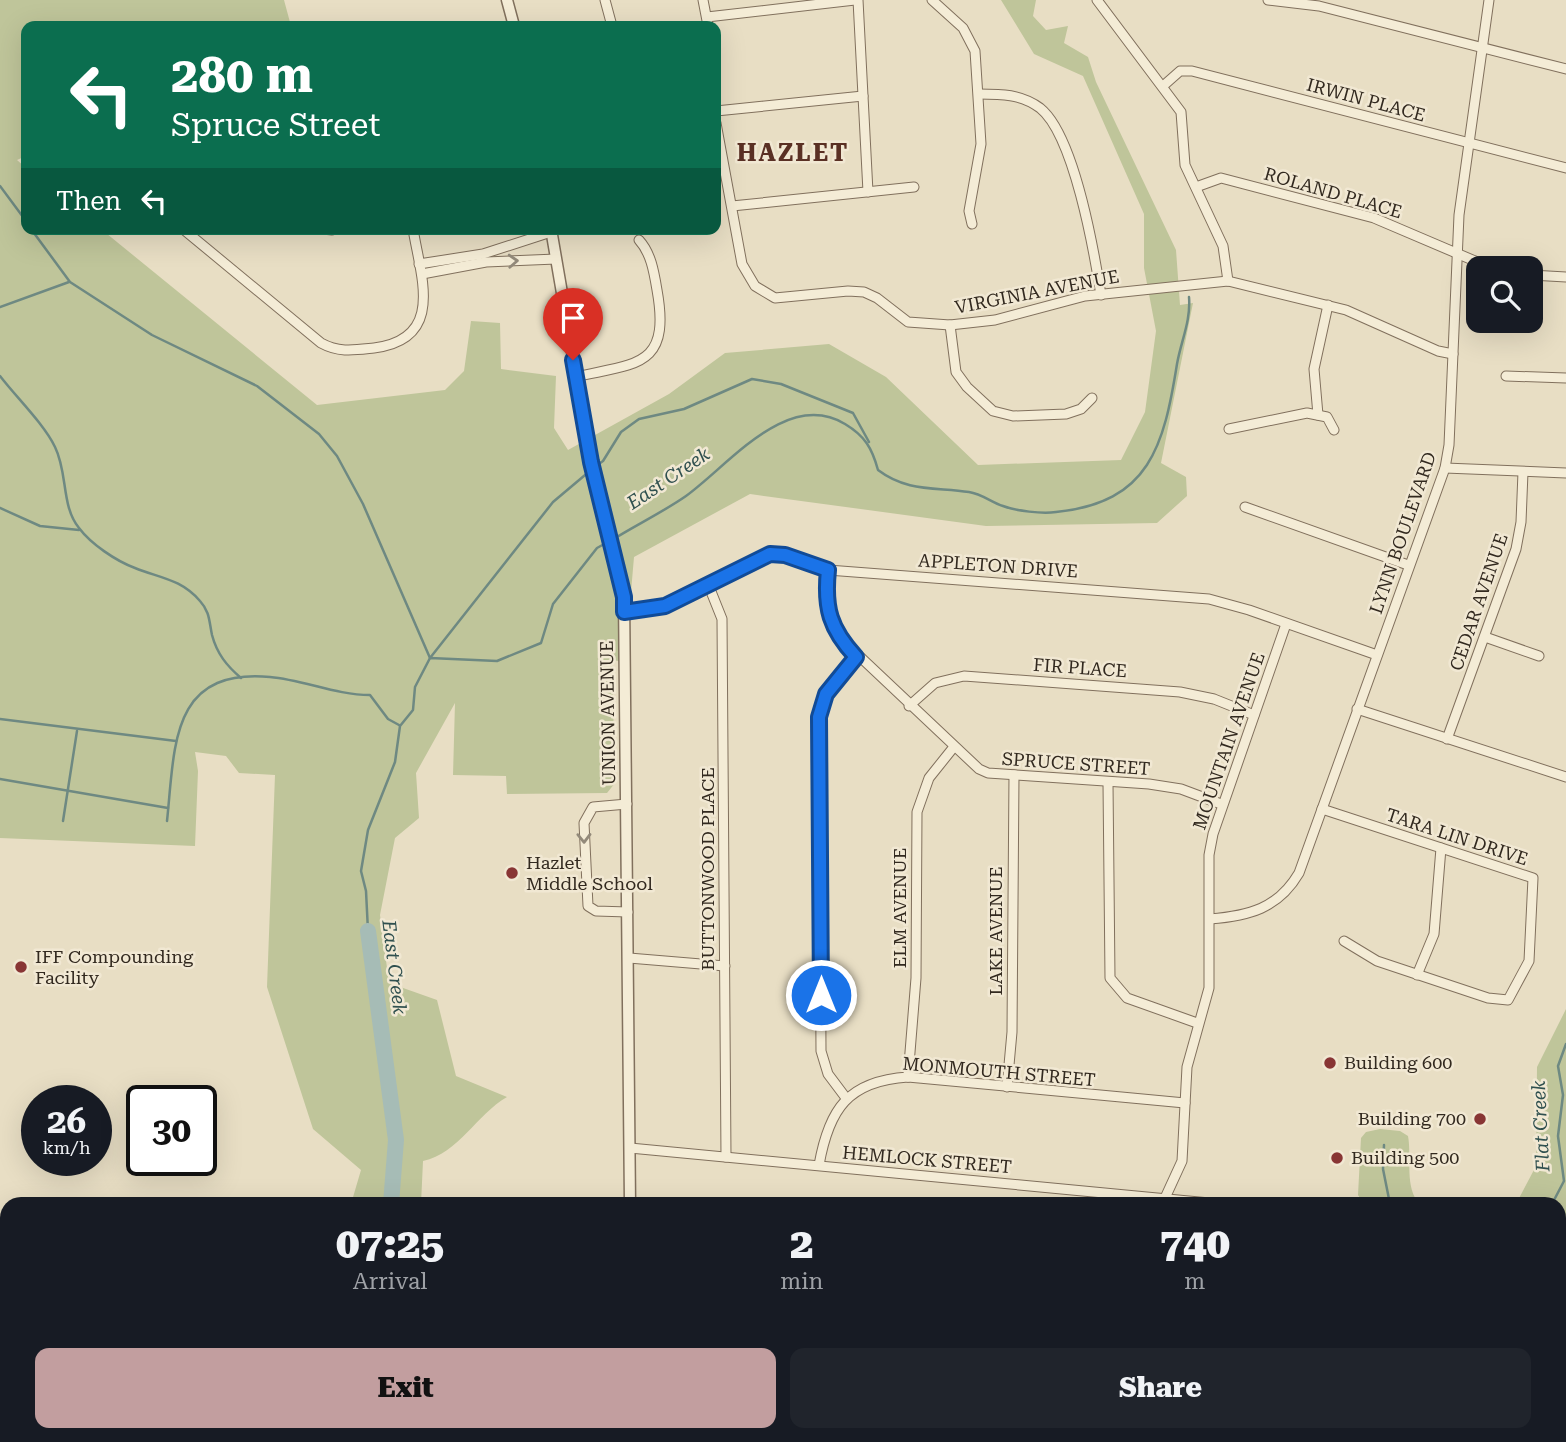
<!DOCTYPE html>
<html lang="en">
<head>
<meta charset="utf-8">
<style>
	:root { --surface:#171b24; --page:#20242c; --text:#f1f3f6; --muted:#9ea1a6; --accent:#c29e9f }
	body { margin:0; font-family:"Roboto Serif",serif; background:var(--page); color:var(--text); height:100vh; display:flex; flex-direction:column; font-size:26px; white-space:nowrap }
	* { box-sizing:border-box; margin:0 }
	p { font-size:23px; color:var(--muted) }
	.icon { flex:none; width:38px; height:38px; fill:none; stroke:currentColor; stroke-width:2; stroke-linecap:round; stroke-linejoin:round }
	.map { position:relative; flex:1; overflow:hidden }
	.details { position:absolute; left:0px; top:1197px; width:1566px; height:245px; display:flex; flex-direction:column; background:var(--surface); border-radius:21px 21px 0 0; box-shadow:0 7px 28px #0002 }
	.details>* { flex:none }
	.banner { position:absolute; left:21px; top:21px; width:700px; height:214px; border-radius:14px; box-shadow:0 7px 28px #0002; background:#0b6e4f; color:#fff; overflow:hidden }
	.tools { position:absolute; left:1466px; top:256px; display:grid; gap:14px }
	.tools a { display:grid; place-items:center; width:77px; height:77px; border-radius:14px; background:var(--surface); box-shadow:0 7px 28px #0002; font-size:35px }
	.speed { position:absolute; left:21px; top:1085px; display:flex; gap:14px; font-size:35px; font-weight:700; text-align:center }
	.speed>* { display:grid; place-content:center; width:91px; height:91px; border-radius:50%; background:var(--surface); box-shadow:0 7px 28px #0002; line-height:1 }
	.speed small { font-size:18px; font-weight:400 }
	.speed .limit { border:4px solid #111; border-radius:10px; background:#fff; color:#111 }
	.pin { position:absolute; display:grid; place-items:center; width:60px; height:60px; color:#fff; margin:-72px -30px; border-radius:50% 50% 50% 0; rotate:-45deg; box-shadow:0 0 7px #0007 }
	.pin .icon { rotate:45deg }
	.me { position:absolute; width:77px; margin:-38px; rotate:0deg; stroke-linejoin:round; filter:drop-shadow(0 0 5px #0008) }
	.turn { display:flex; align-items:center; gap:24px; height:147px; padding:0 35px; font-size:32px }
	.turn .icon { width:91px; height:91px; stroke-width:2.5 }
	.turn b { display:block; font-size:49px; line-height:60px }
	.then { display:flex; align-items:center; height:66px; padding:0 35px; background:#0003; gap:14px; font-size:26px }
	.eta { display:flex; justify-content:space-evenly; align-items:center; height:119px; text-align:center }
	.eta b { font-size:42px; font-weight:800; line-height:49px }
	.action { display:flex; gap:14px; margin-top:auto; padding:14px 35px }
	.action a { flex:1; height:80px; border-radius:14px; background:var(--accent); color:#111; font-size:28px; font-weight:800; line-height:80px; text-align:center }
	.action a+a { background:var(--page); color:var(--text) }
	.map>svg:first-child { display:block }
	.green { fill:#bfc59a }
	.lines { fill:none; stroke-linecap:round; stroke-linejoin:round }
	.stream { stroke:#6e8982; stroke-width:2.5 }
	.river { stroke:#a6bcb6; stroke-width:16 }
	.minor-casing { stroke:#81705d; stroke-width:11 }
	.tertiary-casing { stroke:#81705d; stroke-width:13 }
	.trunk-casing { stroke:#4f3f31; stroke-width:17 }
	.minor { stroke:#f4ecd6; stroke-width:9 }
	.tertiary { stroke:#f4ecd6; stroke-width:10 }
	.trunk { stroke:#dab880; stroke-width:14 }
	.oneway { stroke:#938a7a }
	.route-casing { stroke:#114b97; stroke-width:18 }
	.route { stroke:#1a73e8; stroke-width:12 }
	.poi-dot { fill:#883534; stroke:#f1e8d3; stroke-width:2.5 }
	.labels { text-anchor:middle; stroke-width:5; stroke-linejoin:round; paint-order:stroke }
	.street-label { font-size:18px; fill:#32291f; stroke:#f1e8d3 }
	.poi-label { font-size:18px; fill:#32291f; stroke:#f1e8d3; text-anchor:start }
	.water-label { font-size:19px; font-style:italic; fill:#30504f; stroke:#f1e8d3 }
	.district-label { font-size:24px; font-weight:bold; letter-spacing:2px; fill:#5a3024; stroke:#f1e8d3 }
</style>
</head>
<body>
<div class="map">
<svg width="1566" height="1442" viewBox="0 0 1566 1442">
	<rect width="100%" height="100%" fill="#e8dec4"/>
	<!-- green -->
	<g class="green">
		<path d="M 0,0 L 284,0 L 291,26 L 26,26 L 26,156 L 17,160 L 26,168 L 26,229 L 101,229 L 317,405 L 445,390 L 464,371 L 471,321 L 500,323 L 501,369 L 556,376 L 554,428 L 568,450 L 669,394 L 725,353 L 829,344 L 886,377 L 978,465 L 1121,460 L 1145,412 L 1156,331 L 1144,268 L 1144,214 L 1083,76 L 1034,54 L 1001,0 L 1036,0 L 1033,16 L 1046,30 L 1068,26 L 1064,43 L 1088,57 L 1096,82 L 1176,250 L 1180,305 L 1193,303 L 1161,463 L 1186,477 L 1187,496 L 1157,523 L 986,526 L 750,494 L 634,557 L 625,662 L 612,660 L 615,783 L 607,793 L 507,794 L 506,776 L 453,775 L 455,703 L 416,773 L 419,818 L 395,838 L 380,915 L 389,983 L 437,1000 L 456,1076 L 507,1097 C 476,1115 459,1153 423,1161 L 421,1204 L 351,1204 L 361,1170 L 313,1129 L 267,987 L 275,775 L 239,773 L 226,756 L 195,752 L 198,771 L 195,846 L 0,838 Z"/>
		<polygon points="1566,1009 1566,1351 1559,1352 1559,1204 1516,1204 1536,1166 1537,1067"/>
		<path d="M 1380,1129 L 1400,1131 L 1408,1136 C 1412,1157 1404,1189 1420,1204 L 1364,1204 L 1358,1195 L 1361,1138 L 1366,1132 Z"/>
		<polygon points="321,1435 465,1435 460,1442 319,1442"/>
		<polygon points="1355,1435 1523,1435 1527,1442 1354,1442"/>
	</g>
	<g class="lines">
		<!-- stream -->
		<g class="stream">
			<polyline points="0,186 26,221"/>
			<polyline points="31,229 70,282 152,335 257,386 319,434 337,456 363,504 430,658 553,502 591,470"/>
			<polyline points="0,307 69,282"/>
			<path d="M 0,376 C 16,397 44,424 55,447 C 68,473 61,506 79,528 C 91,544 116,561 135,568 C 160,578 181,579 200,601 C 210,612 209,621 212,635 C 217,654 227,666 241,678"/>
			<polyline points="596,466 603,461 621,432 639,419 684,409 752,379 781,384 853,413 869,442"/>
			<polyline points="0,508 40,526 79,530"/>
			<path d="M 612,540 C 636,525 663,512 686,496 C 729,465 787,389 845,424 C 865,436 872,448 878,470 C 907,492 935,487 969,492 C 982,494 991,502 1003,506 C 1016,511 1042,514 1056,512 C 1150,503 1164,445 1177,364 C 1181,341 1191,321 1189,297"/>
			<polyline points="0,719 176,741"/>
			<polyline points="0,779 168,808"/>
			<polyline points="63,821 77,731"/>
			<path d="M 167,821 C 175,746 170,668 270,677 C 304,680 336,695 370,695 L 388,719 L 399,725"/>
			<polyline points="368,931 366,891 361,871 368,830 395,762 400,726 413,710 415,687 430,658 497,661 541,643 553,604 597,548 606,543"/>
			<polyline points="1384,1145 1383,1169 1390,1204"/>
			<polyline points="1552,1204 1564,1181 1558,1136 1563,1095 1558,1066 1566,1044"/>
		</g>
		<!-- river -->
		<g class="river">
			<polyline points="368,931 396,1140 391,1204"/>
			<polyline points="1499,1435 1510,1442"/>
			<polyline points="377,1442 377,1435"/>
		</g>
		<!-- minor casing -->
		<g class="minor-casing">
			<g id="minor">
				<polyline points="605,0 612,26"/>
				<polyline points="703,0 708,26"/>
				<polyline points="858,0 868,192"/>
				<polyline points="932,0 963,28 975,51 981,144 969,211 972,224"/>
				<polyline points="1097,0 1181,112 1185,165 1223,246 1228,281"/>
				<polyline points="1268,0 1319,6 1566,69"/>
				<polyline points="707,17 855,0"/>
				<polyline points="1163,86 1180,71 1192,71 1566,168"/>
				<path d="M 979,94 C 1001,94 1021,94 1040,108 C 1074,135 1094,251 1101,295"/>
				<polyline points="716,111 863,96"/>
				<polyline points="716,123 742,264 755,286 775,298 848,291 864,292 877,298 908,322 950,325 995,320 1085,296 1228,281 1346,310 1438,351 1453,354"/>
				<polyline points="1196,187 1221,178 1374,218 1475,261 1498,268"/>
				<polyline points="732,206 914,187"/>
				<path d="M 183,229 L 321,343 C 339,353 355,350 374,348 C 445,339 421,278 413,229"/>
				<polyline points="323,229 332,230"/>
				<polyline points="419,264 483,254 551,232"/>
				<polyline points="422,274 486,262 556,259"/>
				<polyline points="1531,275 1566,277"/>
				<polyline points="950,325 956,372 967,387 993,411 1013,416 1066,414 1081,409 1092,398"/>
				<polyline points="1506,376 1566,378"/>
				<path d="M 575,377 C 636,363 671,368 657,290 C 654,272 651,253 639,240"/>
				<polyline points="1318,415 1314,369 1328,305"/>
				<polyline points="1229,429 1307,413 1327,417 1334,430"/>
				<polyline points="1445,468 1566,473"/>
				<polyline points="1245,507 1408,565"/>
				<polyline points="828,570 826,603 838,636 979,769 988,773 1149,784 1181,789 1221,804"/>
				<polyline points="708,584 722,619 726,1157"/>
				<polyline points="624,612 665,606 762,555 785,555 828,570 1209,599 1249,610 1377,655"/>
				<polyline points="1485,637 1539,656"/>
				<polyline points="909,706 935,683 964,676 1180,692 1214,699 1254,715"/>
				<polyline points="1357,709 1566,777"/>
				<polyline points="1447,739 1516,549 1521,522 1523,472"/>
				<polyline points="1108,783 1110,978 1127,998 1197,1023"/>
				<polyline points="627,804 593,807 584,823 588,906 596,911 628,912"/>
				<polyline points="1322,809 1533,878 1529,961 1508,1000 1488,998 1377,961 1344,941"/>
				<path d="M 1210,919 C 1248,916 1278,909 1299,873 L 1445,468 L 1449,445 L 1459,215 L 1489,0"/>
				<polyline points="629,958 725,966"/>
				<polyline points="1417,975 1434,934 1441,848"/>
				<polyline points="908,1077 916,978 917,812 929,778 953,748"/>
				<polyline points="1007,1087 1012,1032 1014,775"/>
				<polyline points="846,1098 828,1074 821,1051 819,717 826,694 856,657"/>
				<polyline points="630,1148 1220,1204"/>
				<path d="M 819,1165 C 829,1109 848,1081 908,1077 L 1185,1103"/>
				<polyline points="1165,1198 1182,1161 1187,1067 1209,988 1209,855 1213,834 1286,624"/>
				<polyline points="55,1442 56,1435"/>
				<polyline points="151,1442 152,1435"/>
				<polyline points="908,1442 908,1435"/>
				<polyline points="1153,1442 1153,1435"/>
			</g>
		</g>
		<!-- tertiary casing -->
		<g class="tertiary-casing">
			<g id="tertiary">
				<polyline points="507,0 514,26"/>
				<polyline points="551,229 591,462 624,597 630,1204"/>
				<polyline points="632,1435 633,1442"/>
				<polyline points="496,1442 496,1435"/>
			</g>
		</g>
		<!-- trunk casing -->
		<g class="trunk-casing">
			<g id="trunk">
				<polyline points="0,1338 7,1339"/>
				<polyline points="0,1353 7,1353"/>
				<polyline points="1559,1371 1566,1370"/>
				<polyline points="1559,1389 1566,1388"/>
				<polyline points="1559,1411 1566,1413"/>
			</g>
		</g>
		<!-- minor -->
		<use href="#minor" class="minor"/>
		<!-- tertiary -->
		<use href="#tertiary" class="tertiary"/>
		<!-- trunk -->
		<use href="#trunk" class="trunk"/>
	</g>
	<!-- one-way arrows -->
	<defs><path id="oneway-chevron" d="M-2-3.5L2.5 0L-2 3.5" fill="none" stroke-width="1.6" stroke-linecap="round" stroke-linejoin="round" transform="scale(1.75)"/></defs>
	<g class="oneway">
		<use href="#oneway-chevron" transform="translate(513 261) rotate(-3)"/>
		<use href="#oneway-chevron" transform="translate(584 838) rotate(89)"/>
	</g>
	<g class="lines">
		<!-- route casing -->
		<g class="route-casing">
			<path id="route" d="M 573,360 L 591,462 L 624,597 L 624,612 L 665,606 L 770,554 L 785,555 L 828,570 C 824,608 830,629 856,657 L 826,694 L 819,717 L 821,995"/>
		</g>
		<!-- route -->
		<use href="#route" class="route"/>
	</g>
	<!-- markers -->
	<g class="poi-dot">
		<circle cx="512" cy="873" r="7"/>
		<circle cx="21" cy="967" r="7"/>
		<circle cx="1330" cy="1063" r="7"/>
		<circle cx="1480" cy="1119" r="7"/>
		<circle cx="1337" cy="1158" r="7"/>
	</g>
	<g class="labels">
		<!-- street labels -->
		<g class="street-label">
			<text transform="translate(1366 100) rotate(15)" y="6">IRWIN PLACE</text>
			<text transform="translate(1333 193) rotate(16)" y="6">ROLAND PLACE</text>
			<text transform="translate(1037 292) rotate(-11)" y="6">VIRGINIA AVENUE</text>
			<text transform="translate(1403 533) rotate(-71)" y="6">LYNN BOULEVARD</text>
			<text transform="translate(998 566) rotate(4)" y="6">APPLETON DRIVE</text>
			<text transform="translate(1479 602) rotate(-71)" y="6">CEDAR AVENUE</text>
			<text transform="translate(1080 668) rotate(4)" y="6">FIR PLACE</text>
			<text transform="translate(608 713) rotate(-91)" y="6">UNION AVENUE</text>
			<text transform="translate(1229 741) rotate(-71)" y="6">MOUNTAIN AVENUE</text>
			<text transform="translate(1076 764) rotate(4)" y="6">SPRUCE STREET</text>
			<text transform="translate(1457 837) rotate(18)" y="6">TARA LIN DRIVE</text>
			<text transform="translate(708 869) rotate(-90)" y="6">BUTTONWOOD PLACE</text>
			<text transform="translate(900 908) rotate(-90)" y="6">ELM AVENUE</text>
			<text transform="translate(996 931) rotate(-90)" y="6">LAKE AVENUE</text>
			<text transform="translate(999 1072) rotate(5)" y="6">MONMOUTH STREET</text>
			<text transform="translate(927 1160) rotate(5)" y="6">HEMLOCK STREET</text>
		</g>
		<!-- poi labels -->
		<g class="poi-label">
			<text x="526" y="869">Hazlet<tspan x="526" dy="21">Middle School</tspan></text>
			<text x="35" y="963">IFF Compounding<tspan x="35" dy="21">Facility</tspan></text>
			<text x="1344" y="1069">Building 600</text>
			<text x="1466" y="1125" text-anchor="end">Building 700</text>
			<text x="1351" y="1164">Building 500</text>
		</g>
		<!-- water labels -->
		<g class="water-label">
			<text transform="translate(668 478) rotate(-34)" y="7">East Creek</text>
			<text transform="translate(395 967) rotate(83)" y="7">East Creek</text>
			<text transform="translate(1540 1126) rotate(-93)" y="7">Flat Creek</text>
		</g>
		<!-- district labels -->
		<g class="district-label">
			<text x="793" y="161">HAZLET</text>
		</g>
	</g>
</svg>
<div class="tools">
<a><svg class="icon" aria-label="search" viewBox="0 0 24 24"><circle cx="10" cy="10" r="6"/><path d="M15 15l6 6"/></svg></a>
</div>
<div class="speed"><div>26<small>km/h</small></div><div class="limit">30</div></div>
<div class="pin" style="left:573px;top:360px;background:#d93025"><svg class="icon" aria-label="arrive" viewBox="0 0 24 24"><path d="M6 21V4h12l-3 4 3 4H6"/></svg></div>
<svg class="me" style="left:821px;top:995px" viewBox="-20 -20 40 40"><circle r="17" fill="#1a73e8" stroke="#fff" stroke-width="3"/><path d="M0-11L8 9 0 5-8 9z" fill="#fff"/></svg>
<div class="banner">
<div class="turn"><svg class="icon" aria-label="left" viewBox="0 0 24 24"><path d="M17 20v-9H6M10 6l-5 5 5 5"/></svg><div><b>280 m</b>Spruce Street</div></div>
<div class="then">Then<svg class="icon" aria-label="left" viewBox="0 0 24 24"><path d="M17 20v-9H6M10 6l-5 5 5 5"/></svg></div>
</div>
<section class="details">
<div class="eta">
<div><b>07:25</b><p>Arrival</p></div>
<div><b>2</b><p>min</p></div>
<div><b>740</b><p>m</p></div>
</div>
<div class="action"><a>Exit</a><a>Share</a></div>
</section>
</div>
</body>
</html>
